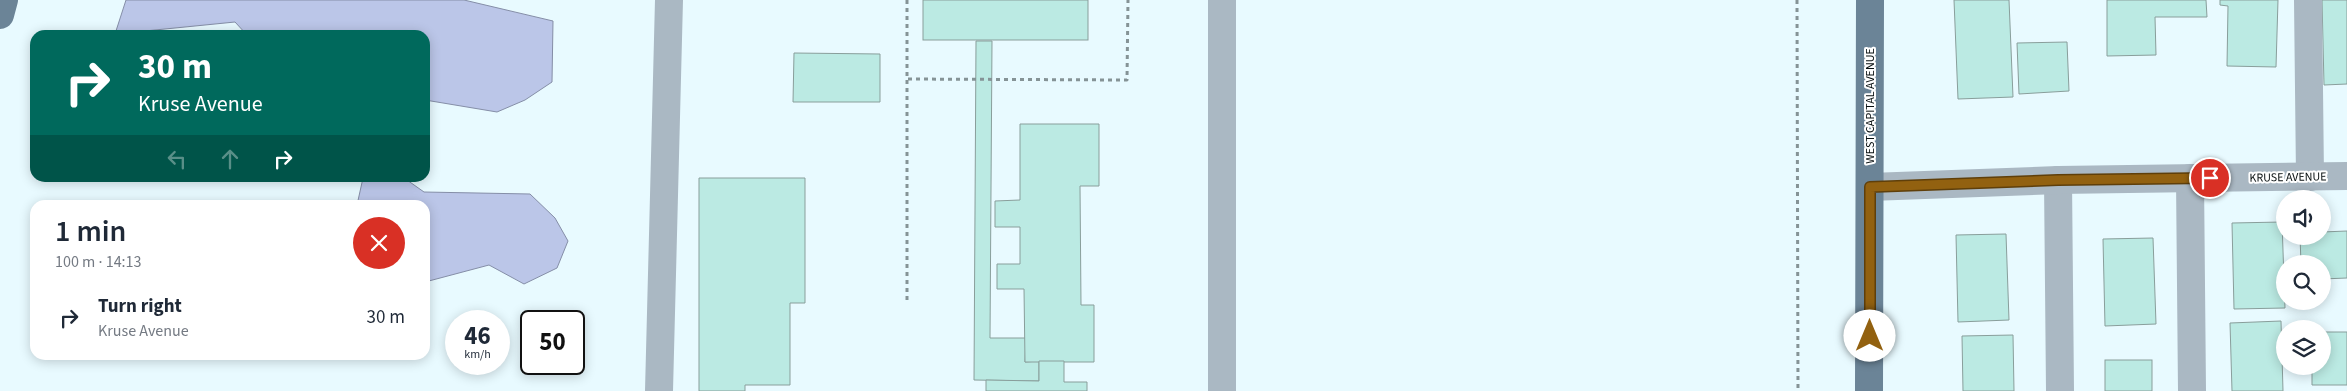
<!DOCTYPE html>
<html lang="en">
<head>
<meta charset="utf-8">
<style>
	:root { --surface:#fff; --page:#f6f6f7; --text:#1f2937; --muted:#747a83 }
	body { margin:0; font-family:"Source Sans 3",sans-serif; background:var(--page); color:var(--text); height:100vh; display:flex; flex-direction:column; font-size:19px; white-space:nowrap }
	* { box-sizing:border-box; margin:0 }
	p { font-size:16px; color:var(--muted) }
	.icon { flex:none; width:28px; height:28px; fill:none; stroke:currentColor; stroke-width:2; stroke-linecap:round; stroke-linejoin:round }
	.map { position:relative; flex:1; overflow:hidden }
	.drawer { position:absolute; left:30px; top:200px; width:400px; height:160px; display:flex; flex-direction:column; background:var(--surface); border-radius:15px; box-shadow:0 2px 12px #0003 }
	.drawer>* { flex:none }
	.top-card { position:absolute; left:30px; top:30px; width:400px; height:152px; border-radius:15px; box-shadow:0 2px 12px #0003; background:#00695c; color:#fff; overflow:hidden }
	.tools { position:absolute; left:2276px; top:190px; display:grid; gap:10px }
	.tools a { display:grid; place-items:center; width:55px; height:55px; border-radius:50%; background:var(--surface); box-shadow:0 2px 12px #0003; font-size:25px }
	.speed { position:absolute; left:445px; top:310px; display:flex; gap:10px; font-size:25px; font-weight:700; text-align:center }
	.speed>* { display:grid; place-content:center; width:65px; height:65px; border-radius:50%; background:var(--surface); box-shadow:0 2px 12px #0003; line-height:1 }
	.speed small { font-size:12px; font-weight:400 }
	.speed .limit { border:2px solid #111; border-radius:8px; background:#fff; color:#111 }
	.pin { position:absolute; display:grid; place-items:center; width:42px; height:42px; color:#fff; margin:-21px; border:2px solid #fff; border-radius:50%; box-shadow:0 1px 5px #0007 }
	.me { position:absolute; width:55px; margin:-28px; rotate:0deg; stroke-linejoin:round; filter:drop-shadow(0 0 4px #0008) }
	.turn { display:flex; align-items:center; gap:18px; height:105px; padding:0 25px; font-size:22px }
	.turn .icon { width:65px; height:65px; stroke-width:2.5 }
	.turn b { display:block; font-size:35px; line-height:42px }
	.lanes { display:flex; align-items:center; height:48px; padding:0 25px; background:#0003; justify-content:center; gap:25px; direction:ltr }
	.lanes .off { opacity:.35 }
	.round { display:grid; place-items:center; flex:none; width:52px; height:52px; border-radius:26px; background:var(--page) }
	.summary { display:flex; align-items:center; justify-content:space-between; height:85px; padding:0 25px }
	h1 { font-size:30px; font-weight:600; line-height:38px }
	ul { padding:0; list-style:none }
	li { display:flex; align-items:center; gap:15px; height:65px; padding:0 25px }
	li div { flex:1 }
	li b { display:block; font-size:19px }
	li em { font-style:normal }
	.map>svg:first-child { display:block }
	.water { fill:#bbc6e8; stroke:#858ea7 }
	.building { fill:#bbeae3; stroke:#899e9b }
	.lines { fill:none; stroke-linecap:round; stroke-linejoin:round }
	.path { stroke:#859396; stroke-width:3; stroke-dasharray:4 4; stroke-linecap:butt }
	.minor { stroke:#aab8c3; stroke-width:28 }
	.major { stroke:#6b8497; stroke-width:28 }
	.route-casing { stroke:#5f3f0a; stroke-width:12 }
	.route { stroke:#926110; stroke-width:9 }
	.labels { text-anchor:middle; stroke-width:4; stroke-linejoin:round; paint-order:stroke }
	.street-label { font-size:12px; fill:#060d0e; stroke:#fff }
</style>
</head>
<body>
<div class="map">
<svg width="2347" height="391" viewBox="0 0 2347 391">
	<rect width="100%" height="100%" fill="#e8faff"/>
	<!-- water -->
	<g class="water">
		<polygon points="126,0 464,0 553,21 552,82 525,100 497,112 425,100 425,35 247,35 235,22 115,34"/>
		<polygon points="363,178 407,178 407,180 424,192 530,194 555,218 568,241 557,268 524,284 489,265 425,282 425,205 357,205"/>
	</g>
	<!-- building -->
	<g class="building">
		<rect x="923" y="0" width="165" height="40"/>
		<polygon points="1954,0 2009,0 2013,97 1958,99"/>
		<polygon points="2107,0 2206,0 2207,17 2155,17 2156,55 2107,56"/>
		<polygon points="2220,0 2278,0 2276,67 2227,66 2228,6 2220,5"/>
		<polygon points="2322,0 2347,0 2347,84 2324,85"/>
		<polygon points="976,41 992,41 990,338 1026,338 1025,362 1039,361 1039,381 974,380"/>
		<polygon points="2067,42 2069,91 2019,94 2017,43"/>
		<polygon points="794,53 880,54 880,102 793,102"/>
		<polygon points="1020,124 1099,124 1099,186 1080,186 1081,305 1094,305 1094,362 1025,362 1024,289 997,289 997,264 1020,264 1020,227 995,227 995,201 1020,200"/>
		<polygon points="699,178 805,178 805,303 790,303 790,385 745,385 745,391 699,391"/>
		<polygon points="2282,222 2285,308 2234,309 2232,223"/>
		<polygon points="2347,231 2347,278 2322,279 2322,264 2301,264 2300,236 2322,236 2322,232"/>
		<polygon points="2006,234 2009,320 1958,322 1956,235"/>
		<polygon points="2153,238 2156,324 2105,326 2103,239"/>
		<polygon points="2281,321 2283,391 2232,391 2230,323"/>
		<polygon points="2322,332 2347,332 2347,385 2312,385 2312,366 2322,366"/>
		<polygon points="2013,335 2014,391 1963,391 1962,336"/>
		<rect x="2105" y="360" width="47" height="31"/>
		<polygon points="1039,361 1064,361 1064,382 1087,382 1087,391 986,391 986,380 1039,381"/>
	</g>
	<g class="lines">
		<!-- path -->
		<g class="path">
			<polyline points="907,0 907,301"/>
			<polyline points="1797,0 1798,391"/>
			<polyline points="908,79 1127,80 1128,0"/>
		</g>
		<!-- minor -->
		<g class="minor">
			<polyline points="2308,0 2310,177"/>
			<polyline points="2190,178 2192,391"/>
			<polyline points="2058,180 2060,391"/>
			<polyline points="1870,187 2058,180 2347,176"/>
			<polyline points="659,391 669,0"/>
			<polyline points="1222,391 1222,0"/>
		</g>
		<!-- major -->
		<g class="major">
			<polyline points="0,15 4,0"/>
			<polyline points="1869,391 1870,0"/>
		</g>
	</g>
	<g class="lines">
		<!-- route casing -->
		<g class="route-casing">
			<polyline id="route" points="1870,336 1870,187 2058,180 2210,178"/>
		</g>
		<!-- route -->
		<use href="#route" class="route"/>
	</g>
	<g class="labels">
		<!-- street labels -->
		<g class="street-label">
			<text transform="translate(1870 106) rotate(-90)" y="4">WEST CAPITAL AVENUE</text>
			<text transform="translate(2288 177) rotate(-1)" y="4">KRUSE AVENUE</text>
		</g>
	</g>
</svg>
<div class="tools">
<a><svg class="icon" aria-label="sound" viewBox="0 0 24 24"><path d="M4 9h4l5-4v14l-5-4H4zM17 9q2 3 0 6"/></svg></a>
<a><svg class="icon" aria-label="search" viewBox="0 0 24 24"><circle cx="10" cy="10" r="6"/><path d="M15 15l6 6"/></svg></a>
<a><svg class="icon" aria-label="layers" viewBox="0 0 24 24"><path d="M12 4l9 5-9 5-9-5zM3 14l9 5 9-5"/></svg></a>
</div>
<div class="speed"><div>46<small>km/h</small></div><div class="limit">50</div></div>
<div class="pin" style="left:2210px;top:178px;background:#d93025"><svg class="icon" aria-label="arrive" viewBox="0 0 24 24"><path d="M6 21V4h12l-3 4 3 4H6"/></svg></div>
<svg class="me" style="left:1870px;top:336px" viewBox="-20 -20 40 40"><circle r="19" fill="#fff"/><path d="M0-13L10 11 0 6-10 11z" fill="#926110"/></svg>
<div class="top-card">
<div class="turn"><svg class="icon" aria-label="right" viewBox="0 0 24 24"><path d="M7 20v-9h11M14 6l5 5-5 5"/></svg><div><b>30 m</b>Kruse Avenue</div></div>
<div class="lanes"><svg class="icon off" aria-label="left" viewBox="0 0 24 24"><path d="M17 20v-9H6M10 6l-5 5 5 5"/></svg><svg class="icon off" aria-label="ahead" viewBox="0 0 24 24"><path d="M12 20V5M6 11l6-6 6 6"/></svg><svg class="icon" aria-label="right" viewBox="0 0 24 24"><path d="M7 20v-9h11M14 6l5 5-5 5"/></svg></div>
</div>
<section class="drawer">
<div class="summary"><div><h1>1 min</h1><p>100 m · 14:13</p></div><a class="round" style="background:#d93025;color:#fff"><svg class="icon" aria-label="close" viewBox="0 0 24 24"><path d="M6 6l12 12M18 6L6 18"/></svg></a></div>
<ul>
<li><svg class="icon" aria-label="right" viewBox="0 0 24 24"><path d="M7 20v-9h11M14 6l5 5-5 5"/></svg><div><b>Turn right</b><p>Kruse Avenue</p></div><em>30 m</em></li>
</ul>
</section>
</div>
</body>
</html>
